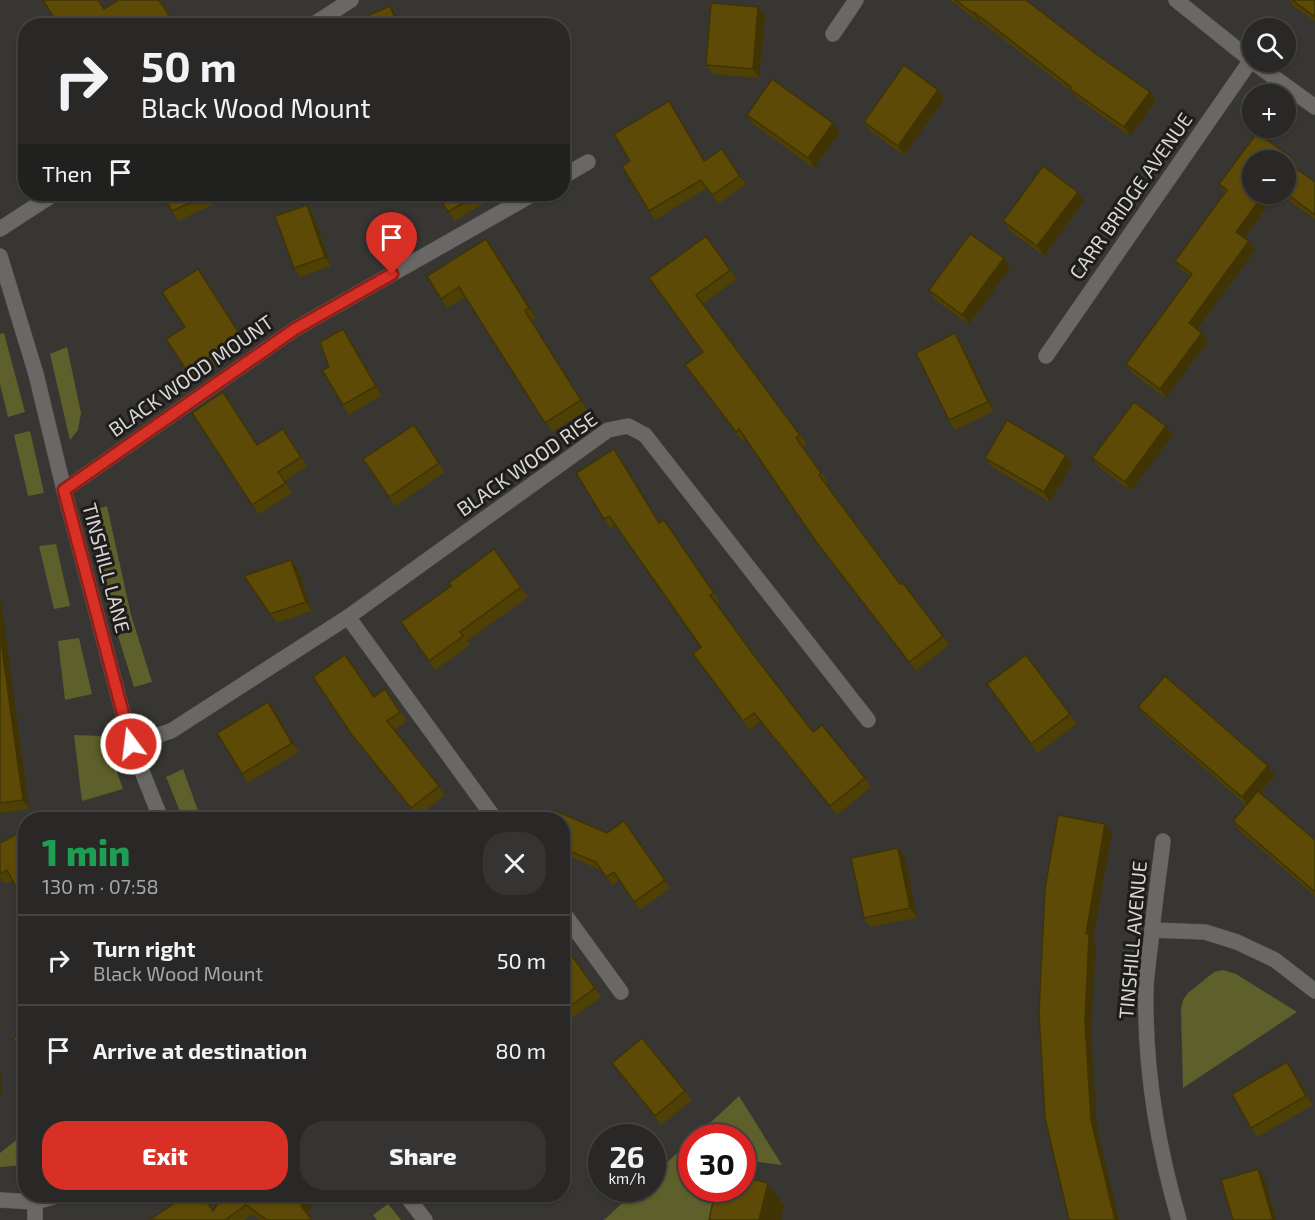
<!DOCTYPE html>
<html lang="en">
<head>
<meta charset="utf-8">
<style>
	:root { --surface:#292826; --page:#353432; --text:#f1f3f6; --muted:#a5a6a7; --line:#454443; --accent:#d93025 }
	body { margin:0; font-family:"Exo 2",sans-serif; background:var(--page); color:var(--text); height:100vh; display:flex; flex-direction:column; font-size:22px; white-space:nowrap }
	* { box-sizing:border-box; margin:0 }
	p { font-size:20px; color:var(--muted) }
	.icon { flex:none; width:33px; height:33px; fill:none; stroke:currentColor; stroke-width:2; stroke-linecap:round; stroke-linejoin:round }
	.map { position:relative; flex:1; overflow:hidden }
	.sheet { position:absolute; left:18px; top:812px; width:552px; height:390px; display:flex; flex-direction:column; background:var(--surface); border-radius:24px; box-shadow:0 2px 4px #0004,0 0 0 2px var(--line) }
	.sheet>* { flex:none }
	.banner { position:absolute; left:18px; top:18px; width:552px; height:183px; border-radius:24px; box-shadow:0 2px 4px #0004,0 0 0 2px var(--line); background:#292826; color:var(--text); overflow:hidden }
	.fabs { position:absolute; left:1242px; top:18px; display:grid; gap:12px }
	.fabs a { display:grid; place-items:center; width:54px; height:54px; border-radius:50%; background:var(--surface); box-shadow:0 2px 4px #0004,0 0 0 2px var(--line); font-size:30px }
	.speed { position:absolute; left:588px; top:1124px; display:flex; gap:12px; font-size:30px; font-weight:700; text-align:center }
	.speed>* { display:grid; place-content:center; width:78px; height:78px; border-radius:50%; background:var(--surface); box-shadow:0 2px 4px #0004,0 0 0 2px var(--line); line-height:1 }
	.speed small { font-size:15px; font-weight:400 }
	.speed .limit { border:9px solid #d22; background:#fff; color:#111 }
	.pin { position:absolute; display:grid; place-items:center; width:51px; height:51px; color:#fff; margin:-62px -26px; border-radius:50% 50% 50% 0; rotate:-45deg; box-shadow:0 0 6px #0007 }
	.pin .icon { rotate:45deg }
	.me { position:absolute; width:66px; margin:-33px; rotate:345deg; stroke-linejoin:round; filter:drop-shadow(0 0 4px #0008) }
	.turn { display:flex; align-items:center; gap:21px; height:126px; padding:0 24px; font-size:27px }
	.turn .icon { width:78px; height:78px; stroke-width:2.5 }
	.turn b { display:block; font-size:42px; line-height:51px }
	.then { display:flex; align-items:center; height:57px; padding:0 24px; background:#0003; gap:12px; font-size:22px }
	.round { display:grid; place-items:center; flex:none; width:63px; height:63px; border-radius:24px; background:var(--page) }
	.headline { display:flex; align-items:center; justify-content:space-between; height:102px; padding:0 24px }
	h1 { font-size:36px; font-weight:800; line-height:45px; color:#1e9e55 }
	.button { display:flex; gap:12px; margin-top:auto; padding:12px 24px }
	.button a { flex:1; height:69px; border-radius:24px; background:var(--accent); color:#fff; font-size:24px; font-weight:800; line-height:69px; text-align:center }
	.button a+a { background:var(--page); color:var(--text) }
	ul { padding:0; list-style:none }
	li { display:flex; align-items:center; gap:18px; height:90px; padding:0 24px; border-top:2px solid var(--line) }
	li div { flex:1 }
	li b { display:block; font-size:22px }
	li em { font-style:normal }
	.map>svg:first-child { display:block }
	.green { fill:#5d602a }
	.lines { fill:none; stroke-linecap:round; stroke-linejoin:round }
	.minor-casing { stroke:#54534f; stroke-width:16 }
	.minor { stroke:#6a6866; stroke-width:15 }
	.wall { fill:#4f4005 }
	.shaded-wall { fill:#403404 }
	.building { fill:#5c4a06; stroke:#403404; stroke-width:1.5 }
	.route-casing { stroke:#8d1f18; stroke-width:15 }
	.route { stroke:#d93025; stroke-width:10 }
	.labels { text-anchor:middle; stroke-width:6; stroke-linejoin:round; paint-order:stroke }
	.street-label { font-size:20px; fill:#d8d7d5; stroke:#1e1d1b }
</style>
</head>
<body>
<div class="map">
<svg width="1315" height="1220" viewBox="0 0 1315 1220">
	<rect width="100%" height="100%" fill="#373632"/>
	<!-- green -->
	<g class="green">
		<polygon points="4,333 25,412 8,417 0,384 0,334"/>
		<polygon points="67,347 81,413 78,430 70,440 50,354"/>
		<polygon points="30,431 44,493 28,496 14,435"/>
		<polygon points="107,506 131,615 152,682 134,687 114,623 89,512"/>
		<polygon points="56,544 70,606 54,609 39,546"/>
		<polygon points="79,638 92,694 65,700 58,641"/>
		<polygon points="74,735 104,736 123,789 82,801"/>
		<polygon points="183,769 201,819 183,819 166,777"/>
		<polygon points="1223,970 1236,974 1297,1012 1183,1088 1181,1009 1183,1000 1188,993 1214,972"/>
		<polygon points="739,1096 782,1165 743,1160 742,1137 695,1137"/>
		<polygon points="25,1133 25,1165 0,1167 0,1153"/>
		<polygon points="691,1140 692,1188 718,1188 711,1220 604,1220 639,1188 652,1188 653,1176"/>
		<polygon points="388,1204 401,1220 377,1220 373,1215"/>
	</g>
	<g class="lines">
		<!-- minor casing -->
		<g class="minor-casing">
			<g id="minor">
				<polyline points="1176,0 1252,61"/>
				<polyline points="311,26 351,0"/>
				<polyline points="833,34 856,0"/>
				<polyline points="1253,62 1315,107"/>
				<polyline points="562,177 588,162"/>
				<polyline points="0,229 54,194"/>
				<polyline points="0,256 36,374 64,490 131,744 161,819"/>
				<polyline points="1046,356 1251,60"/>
				<polyline points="64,490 295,329 533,194"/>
				<polyline points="348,617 495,819"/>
				<polyline points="131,744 171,731 348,617 608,430 628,426 645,435 868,720"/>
				<path d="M 1163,841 C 1159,874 1154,907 1151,941 C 1149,956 1147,971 1146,986 C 1144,1066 1157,1144 1179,1220"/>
				<polyline points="562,911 621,992"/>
				<polyline points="1152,930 1205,932 1237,942 1275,960 1315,991"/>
				<polyline points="405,1194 425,1220"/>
				<polyline points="0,1200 35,1202 64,1194"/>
				<polyline points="35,1202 35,1220"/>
			</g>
		</g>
		<!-- minor -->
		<use href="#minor" class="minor"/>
	</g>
	<!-- wall -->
	<g class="wall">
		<polygon points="118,0 160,0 176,26 59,26 104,9"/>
		<polygon points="950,0 1026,0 1096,54 1150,92 1156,101 1130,136 1077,98 1073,93 981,22 980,23"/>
		<polygon points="1289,0 1315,0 1315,21 1292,5"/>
		<polygon points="765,17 759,78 713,74 706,65"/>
		<polygon points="938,90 944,99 904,155 870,131 864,122"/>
		<polygon points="674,109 705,161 722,149 746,184 718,204 707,188 655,220 649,211 630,161"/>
		<polygon points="747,115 833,123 840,132 814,168 753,124"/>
		<polygon points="1257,133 1291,157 1297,166 1296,168 1315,182 1315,219 1280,194 1286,194 1286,160 1252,160 1252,194 1276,194 1244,238 1249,241 1255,250 1197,329 1202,333 1208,341 1166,398 1132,373 1126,364 1190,276 1181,270 1175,261 1225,193 1219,184"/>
		<polygon points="163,194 211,194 216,203 178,221 172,211"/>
		<polygon points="437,194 499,194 455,221"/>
		<polygon points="1084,201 1044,256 1009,230 1003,221"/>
		<polygon points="307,205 313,214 331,266 300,277 294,268"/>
		<polygon points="706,236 737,279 703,304 807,444 803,447 828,482 825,484 900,584 943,636 949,645 916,671 824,552 745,439 742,441 692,374 703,352 649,278"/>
		<polygon points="493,248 536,317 531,320 587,410 552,432 465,297 447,308 441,299"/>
		<polygon points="1010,268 969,324 935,300 929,290"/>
		<polygon points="198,269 248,345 193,380 187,371 185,327"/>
		<polygon points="343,329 349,338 382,395 349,415 343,405 329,367"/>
		<polygon points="961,343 994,411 955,430 949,420"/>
		<polygon points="414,425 445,472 395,506 363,459"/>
		<polygon points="1166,426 1173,435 1131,491 1099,467 1092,458"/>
		<polygon points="289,438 307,466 285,481 292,493 259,514 252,505 258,445"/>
		<polygon points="614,449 659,523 664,520 720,602 717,604 753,654 813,732 865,778 871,787 837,815 760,722 749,730 699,663 701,647 616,525 610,528 604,519"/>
		<polygon points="1066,455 1072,464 1050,502 992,467 985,458"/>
		<polygon points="494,549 528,597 467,641 470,645 435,670 401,622 451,586"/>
		<polygon points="291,560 298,569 312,611 277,623 244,576"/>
		<polygon points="0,600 29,809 0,813"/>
		<polygon points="1026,655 1077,724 1038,753 987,684"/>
		<polygon points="313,677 374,697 385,689 407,721 394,730 445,795 417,817 359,744"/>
		<polygon points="1138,707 1275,776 1260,793 1315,840 1315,896 1239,830 1233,821 1246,805 1145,716"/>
		<polygon points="275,711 299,752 248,783 242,774"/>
		<polygon points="562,819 607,833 624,821 670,888 640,910 619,880 612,885 601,870 562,853"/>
		<polygon points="26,829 26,904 12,880 5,884 0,877 0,843"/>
		<polygon points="898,848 905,857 917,918 870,927 864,918"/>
		<polygon points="562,942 601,997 572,1018 562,1005"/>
		<polygon points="612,1063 685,1091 692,1100 661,1125"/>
		<polygon points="1294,1072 1313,1105 1258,1137 1251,1128"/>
		<polygon points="224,1194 306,1199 312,1208 308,1214 312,1220 260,1220 252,1215 244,1220 150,1220 213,1211"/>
	</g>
	<!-- shaded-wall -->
	<g class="shaded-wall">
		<polygon points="390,6 396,15 401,26 398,26"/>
		<polygon points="758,7 765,17 759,78 753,69"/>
		<polygon points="974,12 981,22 980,23 973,13"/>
		<polygon points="938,90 944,99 904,155 898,146"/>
		<polygon points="1150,92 1156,101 1130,136 1124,127"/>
		<polygon points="669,101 674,109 710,170 704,161"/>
		<polygon points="833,123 840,132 814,168 808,158"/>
		<polygon points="1291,157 1297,166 1293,171 1287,162"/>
		<polygon points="1078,192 1084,201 1044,256 1037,246"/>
		<polygon points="1264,194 1276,194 1242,241 1236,232"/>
		<polygon points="307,205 313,214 331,266 325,257"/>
		<polygon points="486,239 493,248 536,317 529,308"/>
		<polygon points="1249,241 1255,250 1195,332 1189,323"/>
		<polygon points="1004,258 1010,268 969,324 962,315"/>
		<polygon points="343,329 349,338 382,395 376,386"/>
		<polygon points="955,333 961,343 994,411 988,402"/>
		<polygon points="1202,333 1208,341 1166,398 1160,389"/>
		<polygon points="1166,426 1173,435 1131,491 1125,482"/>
		<polygon points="1066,455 1072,464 1050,502 1044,492"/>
		<polygon points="291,560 298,569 312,611 306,602"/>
		<polygon points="0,600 3,614 29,809 23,800 0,634"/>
		<polygon points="268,702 275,711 299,752 292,743"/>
		<polygon points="1268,766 1275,776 1248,806 1242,797"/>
		<polygon points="1105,824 1112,833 1093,939 1096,943 1091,1031 1097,1129 1119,1220 1115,1220 1091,1120 1085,1022 1086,934"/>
		<polygon points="898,848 905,857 917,918 910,908"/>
		<polygon points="1287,1062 1294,1072 1313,1105 1306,1096"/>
		<polygon points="0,1065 2,1098 0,1095"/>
		<polygon points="1258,1169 1264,1178 1277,1220 1273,1220"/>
		<polygon points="768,1183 784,1206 781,1220 759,1220"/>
		<polygon points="306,1199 312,1208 307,1215 301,1206"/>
	</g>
	<!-- building -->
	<g class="building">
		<polygon points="43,0 98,0 104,9 118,0 159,0 169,15 153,26 59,26"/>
		<polygon points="955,0 1026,0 1096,54 1150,92 1124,127 1070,89 1071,87 974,12 973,13"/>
		<polygon points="1292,0 1315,0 1315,17"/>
		<polygon points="711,3 758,7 753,69 706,65"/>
		<polygon points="390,6 398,26 348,26 347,25"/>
		<polygon points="904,65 938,90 898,146 864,122"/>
		<polygon points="772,79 833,123 808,158 747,115"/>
		<polygon points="669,101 704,161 722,149 740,176 712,195 701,180 649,211 622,166 630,161 614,134"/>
		<polygon points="1257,133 1291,157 1287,162 1315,182 1315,215 1286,193 1286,160 1252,160 1252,194 1264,194 1236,232 1249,241 1189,323 1202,333 1160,389 1126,364 1192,274 1175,261 1227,190 1219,184"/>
		<polygon points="1043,166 1078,192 1037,246 1003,221"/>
		<polygon points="163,194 209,194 172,211"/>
		<polygon points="437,194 478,194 448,212"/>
		<polygon points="307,205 325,257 294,268 275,216"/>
		<polygon points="970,234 1004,258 962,315 929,290"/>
		<polygon points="706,236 730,270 696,295 800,435 796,438 821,473 819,475 900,584 903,583 943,636 909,662 817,543 739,429 736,432 685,365 703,352 649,278"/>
		<polygon points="486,239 529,308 525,311 581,400 545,423 459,287 441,299 427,276"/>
		<polygon points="198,269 241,336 187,371 166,339 185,327 162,292"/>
		<polygon points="343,329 376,386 343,405 322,370 329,367 320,342"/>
		<polygon points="955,333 988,402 949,420 916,353"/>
		<polygon points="223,392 257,445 283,429 301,457 278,472 286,483 252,505 192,413"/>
		<polygon points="1134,402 1166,426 1125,482 1092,458"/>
		<polygon points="1007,420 1066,455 1044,492 985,458"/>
		<polygon points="414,425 439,463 389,497 363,459"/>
		<polygon points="614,449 659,523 664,520 714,593 710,595 753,654 813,732 822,725 865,778 830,806 754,713 743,721 693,654 701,647 609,516 604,519 576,473"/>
		<polygon points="494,549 521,587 460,632 463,636 429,661 401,622 451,586 449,583"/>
		<polygon points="291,560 306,602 270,614 244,576"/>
		<polygon points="0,634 23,800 0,803"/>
		<polygon points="345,655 374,697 385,689 400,712 387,721 439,786 411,808 352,735 313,677"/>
		<polygon points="1026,655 1070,714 1031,744 987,684"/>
		<polygon points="1165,676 1268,766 1242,797 1138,707"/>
		<polygon points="268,702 292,743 242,774 217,733"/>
		<polygon points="1258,791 1315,840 1315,892 1233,821"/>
		<polygon points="556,811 607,833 624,821 665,880 634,902 614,872 606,877 596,862 562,848 562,819 552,819"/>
		<polygon points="1058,815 1105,824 1086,934 1089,934 1085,1022 1091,1120 1115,1220 1118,1219 1118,1220 1069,1220 1045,1118 1039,1012 1045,888"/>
		<polygon points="26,829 26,899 23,900 7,870 0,874 0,843"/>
		<polygon points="898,848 910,908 864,918 851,858"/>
		<polygon points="562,942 595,988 566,1009 562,1005"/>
		<polygon points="26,1029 26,1054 13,1039"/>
		<polygon points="642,1038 685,1091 655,1116 612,1063"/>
		<polygon points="1287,1062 1306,1096 1251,1128 1232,1094"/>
		<polygon points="1258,1169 1273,1220 1233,1220 1221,1180"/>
		<polygon points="742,1177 768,1183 759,1220 709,1220 716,1188 742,1188"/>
		<polygon points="187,1194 201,1194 213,1211 224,1194 298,1194 306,1199 301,1206 312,1220 267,1220 246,1205 225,1220 150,1220"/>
	</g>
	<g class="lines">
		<!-- route casing -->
		<g class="route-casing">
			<polyline id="route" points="131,744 64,490 295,329 392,274"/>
		</g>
		<!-- route -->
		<use href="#route" class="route"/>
	</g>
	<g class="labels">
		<!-- street labels -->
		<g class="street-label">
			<text transform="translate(1131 196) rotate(-55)" y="7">CARR BRIDGE AVENUE</text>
			<text transform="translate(191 376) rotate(-35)" y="7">BLACK WOOD MOUNT</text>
			<text transform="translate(527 464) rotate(-35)" y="7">BLACK WOOD RISE</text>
			<text transform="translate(106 568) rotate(75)" y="7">TINSHILL LANE</text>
			<text transform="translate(1133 940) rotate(-85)" y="7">TINSHILL AVENUE</text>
		</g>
	</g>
</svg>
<div class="fabs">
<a><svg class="icon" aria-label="search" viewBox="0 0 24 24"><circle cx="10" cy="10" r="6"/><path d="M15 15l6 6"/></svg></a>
<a>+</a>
<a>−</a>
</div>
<div class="speed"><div>26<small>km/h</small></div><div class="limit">30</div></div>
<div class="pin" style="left:392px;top:274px;background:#d93025"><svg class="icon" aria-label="arrive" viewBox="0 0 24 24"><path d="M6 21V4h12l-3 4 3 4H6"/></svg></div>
<svg class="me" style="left:131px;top:744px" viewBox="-20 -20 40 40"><circle r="17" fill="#d93025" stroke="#fff" stroke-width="3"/><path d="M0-11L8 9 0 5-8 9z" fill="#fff"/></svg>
<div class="banner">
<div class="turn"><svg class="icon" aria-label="right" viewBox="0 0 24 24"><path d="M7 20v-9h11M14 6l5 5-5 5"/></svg><div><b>50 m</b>Black Wood Mount</div></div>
<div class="then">Then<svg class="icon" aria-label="arrive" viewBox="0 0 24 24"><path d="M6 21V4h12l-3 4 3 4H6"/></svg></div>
</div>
<section class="sheet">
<div class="headline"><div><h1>1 min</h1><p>130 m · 07:58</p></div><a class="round"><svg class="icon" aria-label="close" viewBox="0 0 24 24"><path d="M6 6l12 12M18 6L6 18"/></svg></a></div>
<ul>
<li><svg class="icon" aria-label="right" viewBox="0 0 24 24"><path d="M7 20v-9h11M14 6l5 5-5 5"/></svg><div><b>Turn right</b><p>Black Wood Mount</p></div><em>50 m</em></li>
<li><svg class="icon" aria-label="arrive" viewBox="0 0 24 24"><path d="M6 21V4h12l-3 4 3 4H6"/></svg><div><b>Arrive at destination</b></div><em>80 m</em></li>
</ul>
<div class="button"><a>Exit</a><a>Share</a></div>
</section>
</div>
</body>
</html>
